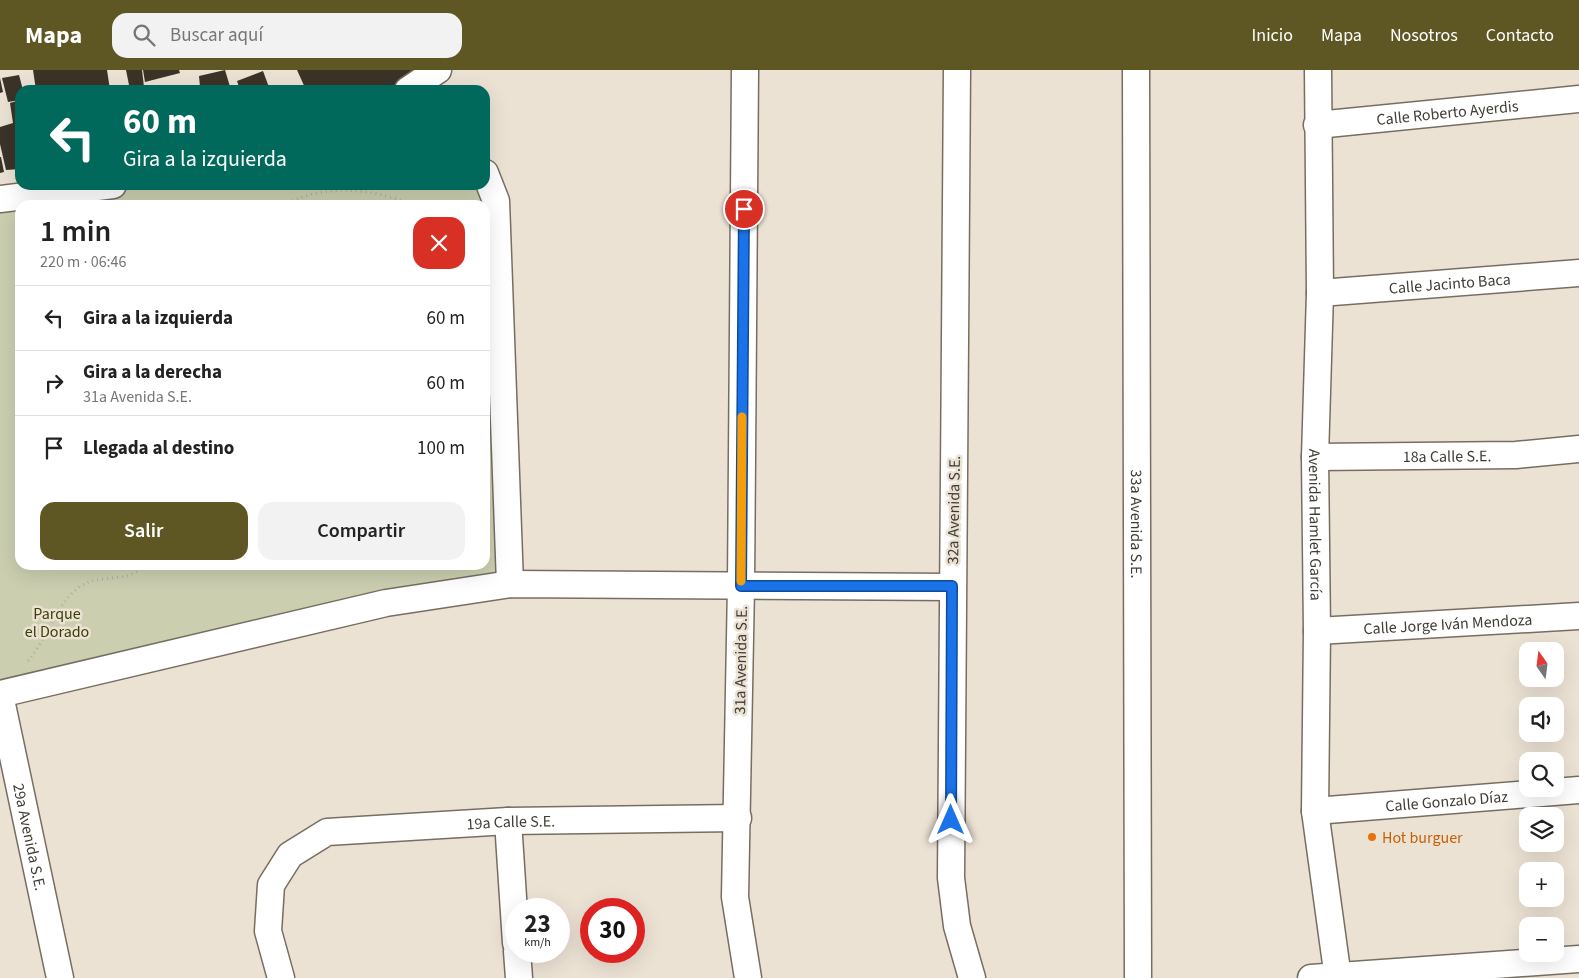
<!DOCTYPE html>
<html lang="es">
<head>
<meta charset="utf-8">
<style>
	:root { --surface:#fff; --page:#f2f2f2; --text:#222; --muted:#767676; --line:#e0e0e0; --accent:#5f5723 }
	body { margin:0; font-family:"Source Sans 3",sans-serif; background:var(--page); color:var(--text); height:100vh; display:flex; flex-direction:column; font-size:19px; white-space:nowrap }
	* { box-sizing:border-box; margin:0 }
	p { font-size:16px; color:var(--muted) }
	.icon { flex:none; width:28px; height:28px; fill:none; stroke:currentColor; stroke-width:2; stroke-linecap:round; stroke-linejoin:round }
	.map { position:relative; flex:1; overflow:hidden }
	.details { position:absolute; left:15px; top:130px; width:475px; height:370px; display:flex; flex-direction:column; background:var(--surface); border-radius:15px; box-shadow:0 5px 20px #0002 }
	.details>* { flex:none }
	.guide { position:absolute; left:15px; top:15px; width:475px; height:105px; border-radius:15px; box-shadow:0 5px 20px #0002; background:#00695c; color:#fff; overflow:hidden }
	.needle { width:32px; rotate:346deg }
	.fabs { position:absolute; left:1519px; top:572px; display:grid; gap:10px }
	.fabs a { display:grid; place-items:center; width:45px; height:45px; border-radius:10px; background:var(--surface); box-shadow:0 5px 20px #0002; font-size:25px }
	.speed { position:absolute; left:505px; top:828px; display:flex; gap:10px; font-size:25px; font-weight:700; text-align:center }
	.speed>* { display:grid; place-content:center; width:65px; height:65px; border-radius:50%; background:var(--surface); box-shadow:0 5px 20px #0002; line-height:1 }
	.speed small { font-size:12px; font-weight:400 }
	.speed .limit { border:8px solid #d22; background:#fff; color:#111 }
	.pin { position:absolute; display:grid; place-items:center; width:42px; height:42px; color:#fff; margin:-21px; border:2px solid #fff; border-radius:50%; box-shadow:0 1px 5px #0007 }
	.me { position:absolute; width:55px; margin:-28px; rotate:0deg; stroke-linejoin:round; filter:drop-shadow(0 0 4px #0008) }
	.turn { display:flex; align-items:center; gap:18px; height:105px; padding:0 25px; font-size:22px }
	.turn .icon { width:65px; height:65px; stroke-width:2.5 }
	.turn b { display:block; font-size:35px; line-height:42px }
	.round { display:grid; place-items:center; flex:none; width:52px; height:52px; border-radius:15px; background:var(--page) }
	.headline { display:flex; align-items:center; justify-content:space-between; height:85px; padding:0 25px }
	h1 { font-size:30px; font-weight:600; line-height:38px }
	.cta { display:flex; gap:10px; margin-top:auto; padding:10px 25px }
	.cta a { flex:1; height:58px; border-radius:15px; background:var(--accent); color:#fff; font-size:20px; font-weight:600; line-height:58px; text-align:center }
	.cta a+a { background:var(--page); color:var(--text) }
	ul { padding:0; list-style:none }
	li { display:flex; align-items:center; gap:15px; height:65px; padding:0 25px; border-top:1px solid var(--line) }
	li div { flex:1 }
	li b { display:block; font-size:19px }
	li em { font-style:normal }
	header { display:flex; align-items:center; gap:30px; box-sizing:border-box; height:70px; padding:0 25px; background:var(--accent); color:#fff }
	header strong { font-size:24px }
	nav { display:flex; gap:28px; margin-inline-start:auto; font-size:18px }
	.search { width:350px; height:45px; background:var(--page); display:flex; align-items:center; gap:12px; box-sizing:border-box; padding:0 18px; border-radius:15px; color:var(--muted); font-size:19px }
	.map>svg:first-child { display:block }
	.green { fill:#cbcfb0; fill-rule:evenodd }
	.building { fill:#3b3328 }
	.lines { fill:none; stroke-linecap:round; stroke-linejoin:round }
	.minor-casing { stroke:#776e62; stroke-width:29 }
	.path { stroke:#b4aca1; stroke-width:3; stroke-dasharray:1 4; stroke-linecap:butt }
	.minor { stroke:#fff; stroke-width:26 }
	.route-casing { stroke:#114b97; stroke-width:12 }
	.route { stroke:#1a73e8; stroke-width:9 }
	.slow { stroke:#f59e0b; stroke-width:9 }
	.food-dot { fill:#e8710a; stroke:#ece2d4; stroke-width:2 }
	.labels { text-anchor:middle; stroke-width:5; stroke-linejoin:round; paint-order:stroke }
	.street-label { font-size:16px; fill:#403c36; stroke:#ece2d4 }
	.park-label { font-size:16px; fill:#3b3f05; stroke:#ece2d4 }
	.food-label { font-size:16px; fill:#c56008; stroke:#ece2d4; text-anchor:start }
</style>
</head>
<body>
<header>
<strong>Mapa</strong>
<div class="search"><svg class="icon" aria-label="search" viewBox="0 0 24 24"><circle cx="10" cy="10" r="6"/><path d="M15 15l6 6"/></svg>Buscar aquí</div>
<nav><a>Inicio</a><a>Mapa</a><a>Nosotros</a><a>Contacto</a></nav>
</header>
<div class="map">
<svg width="1579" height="908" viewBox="0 0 1579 908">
	<rect width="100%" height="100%" fill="#ece2d4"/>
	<!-- green -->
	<path class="green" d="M 113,115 L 485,115 L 510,514 L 0,624 L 0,129 ZM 20,135 L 485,135 L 485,495 L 20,495 Z"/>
	<!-- building -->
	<g class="building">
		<polygon points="33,0 107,0 110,20 36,20"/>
		<polygon points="126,0 142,0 144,17 130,20"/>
		<polygon points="143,0 179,0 180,3 145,12"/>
		<polygon points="225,0 231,20 215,20 214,16 200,17 199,6"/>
		<polygon points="297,0 425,0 395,20 354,20 355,17 345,16 347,20 306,20"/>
		<polygon points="263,1 270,20 240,20 237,11"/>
		<polygon points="19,5 23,20 20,20 20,30 8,32 2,8"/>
		<polygon points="0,8 3,22 0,23"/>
		<polygon points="20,30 20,99 6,100 0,74 0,57 13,53 10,33"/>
		<polygon points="0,87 1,87 4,102 0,103"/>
	</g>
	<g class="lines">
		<!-- minor casing -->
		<g class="minor-casing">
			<g id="minor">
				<polyline points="745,0 741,516 735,827 748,908"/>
				<polyline points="957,0 951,808 957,856 972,908"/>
				<path id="s1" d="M 1136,0 L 1138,908"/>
				<path id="s2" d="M 1318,0 L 1320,223 L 1315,387 L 1317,561 L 1315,741 L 1338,908"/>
				<polyline points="408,20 438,0"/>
				<path id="s3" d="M 1317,55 L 1579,29"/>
				<polyline points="485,103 496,131 510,514"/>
				<polyline points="0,129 113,115"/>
				<path id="s4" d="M 1320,223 L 1579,203"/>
				<path id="s5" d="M 1315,387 L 1516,385 L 1579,379"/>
				<path id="s6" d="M 1317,561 L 1579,546"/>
				<polyline points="0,624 386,533 510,514 952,517"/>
				<path id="s7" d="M 0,625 L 60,908"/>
				<path id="s8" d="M 1315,741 L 1579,720"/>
				<polyline points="508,751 516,873"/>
				<polyline points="517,881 519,908"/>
				<path id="s9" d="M 281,908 L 268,861 L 271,815 L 290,785 L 327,762 L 508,751 L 738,748"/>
				<polyline points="1311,908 1579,889"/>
			</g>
		</g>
		<!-- path -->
		<g class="path">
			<path d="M 283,135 C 327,113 369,118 414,135"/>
			<path d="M 28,591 C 47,569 55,536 78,518 C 97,502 127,515 145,495"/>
		</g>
		<!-- minor -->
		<use href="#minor" class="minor"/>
	</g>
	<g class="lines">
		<!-- route casing -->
		<g class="route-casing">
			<polyline id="route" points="744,139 741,516 952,516 951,750"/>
		</g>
		<!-- route -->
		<use href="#route" class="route"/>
		<!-- slow -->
		<polyline class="slow" points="741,511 742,347"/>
	</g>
	<!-- markers -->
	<circle class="food-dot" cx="1372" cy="767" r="5"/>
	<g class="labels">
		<!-- street labels -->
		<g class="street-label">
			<text dy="6" stroke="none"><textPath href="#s3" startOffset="131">Calle Roberto Ayerdis</textPath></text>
			<text dy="6" stroke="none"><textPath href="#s4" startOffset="130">Calle Jacinto Baca</textPath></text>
			<text dy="6" stroke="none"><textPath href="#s5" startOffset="132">18a Calle S.E.</textPath></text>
			<text transform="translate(953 440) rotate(-89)" y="6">32a Avenida S.E.</text>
			<text dy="6" stroke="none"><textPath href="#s1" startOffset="454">33a Avenida S.E.</textPath></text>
			<text dy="6" stroke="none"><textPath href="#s2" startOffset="455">Avenida Hamlet García</textPath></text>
			<text dy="6" stroke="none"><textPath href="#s6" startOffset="131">Calle Jorge Iván Mendoza</textPath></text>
			<text transform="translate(740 590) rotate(-89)" y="6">31a Avenida S.E.</text>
			<text dy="6" stroke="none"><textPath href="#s8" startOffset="132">Calle Gonzalo Díaz</textPath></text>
			<text dy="6" stroke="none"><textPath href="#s9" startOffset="358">19a Calle S.E.</textPath></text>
			<text dy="6" stroke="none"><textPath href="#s7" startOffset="145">29a Avenida S.E.</textPath></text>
		</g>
		<!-- park labels -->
		<g class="park-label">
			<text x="57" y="549">Parque<tspan x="57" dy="18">el Dorado</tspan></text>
		</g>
		<!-- food labels -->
		<g class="food-label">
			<text x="1382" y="773">Hot burguer</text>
		</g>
	</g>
</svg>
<div class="fabs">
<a><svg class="needle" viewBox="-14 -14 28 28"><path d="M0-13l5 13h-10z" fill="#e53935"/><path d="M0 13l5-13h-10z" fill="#767676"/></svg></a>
<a><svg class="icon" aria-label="sound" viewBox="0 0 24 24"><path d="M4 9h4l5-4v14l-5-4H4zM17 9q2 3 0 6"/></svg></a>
<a><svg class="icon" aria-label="search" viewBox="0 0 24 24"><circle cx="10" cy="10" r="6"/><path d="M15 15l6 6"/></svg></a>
<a><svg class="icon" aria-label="layers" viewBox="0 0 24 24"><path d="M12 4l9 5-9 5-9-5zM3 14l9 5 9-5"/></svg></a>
<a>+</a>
<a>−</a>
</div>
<div class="speed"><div>23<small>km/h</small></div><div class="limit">30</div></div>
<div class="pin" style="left:744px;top:139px;background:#d93025"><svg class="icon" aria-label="arrive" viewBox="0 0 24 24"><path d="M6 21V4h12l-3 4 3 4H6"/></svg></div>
<svg class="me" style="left:951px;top:750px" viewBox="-20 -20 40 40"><path d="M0-17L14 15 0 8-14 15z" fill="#1a73e8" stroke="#fff" stroke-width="4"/></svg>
<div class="guide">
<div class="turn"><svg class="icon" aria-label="left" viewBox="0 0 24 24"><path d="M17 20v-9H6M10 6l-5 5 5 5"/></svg><div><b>60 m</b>Gira a la izquierda</div></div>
</div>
<section class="details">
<div class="headline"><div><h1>1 min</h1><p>220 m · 06:46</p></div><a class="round" style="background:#d93025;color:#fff"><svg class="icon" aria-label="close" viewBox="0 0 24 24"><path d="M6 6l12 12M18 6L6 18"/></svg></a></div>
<ul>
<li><svg class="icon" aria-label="left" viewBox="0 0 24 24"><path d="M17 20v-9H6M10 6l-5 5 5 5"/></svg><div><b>Gira a la izquierda</b></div><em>60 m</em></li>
<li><svg class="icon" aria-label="right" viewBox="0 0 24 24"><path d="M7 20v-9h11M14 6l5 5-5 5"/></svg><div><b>Gira a la derecha</b><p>31a Avenida S.E.</p></div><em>60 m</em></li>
<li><svg class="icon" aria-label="arrive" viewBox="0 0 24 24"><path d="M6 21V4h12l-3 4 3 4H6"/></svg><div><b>Llegada al destino</b></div><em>100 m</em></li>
</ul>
<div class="cta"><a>Salir</a><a>Compartir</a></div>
</section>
</div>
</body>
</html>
